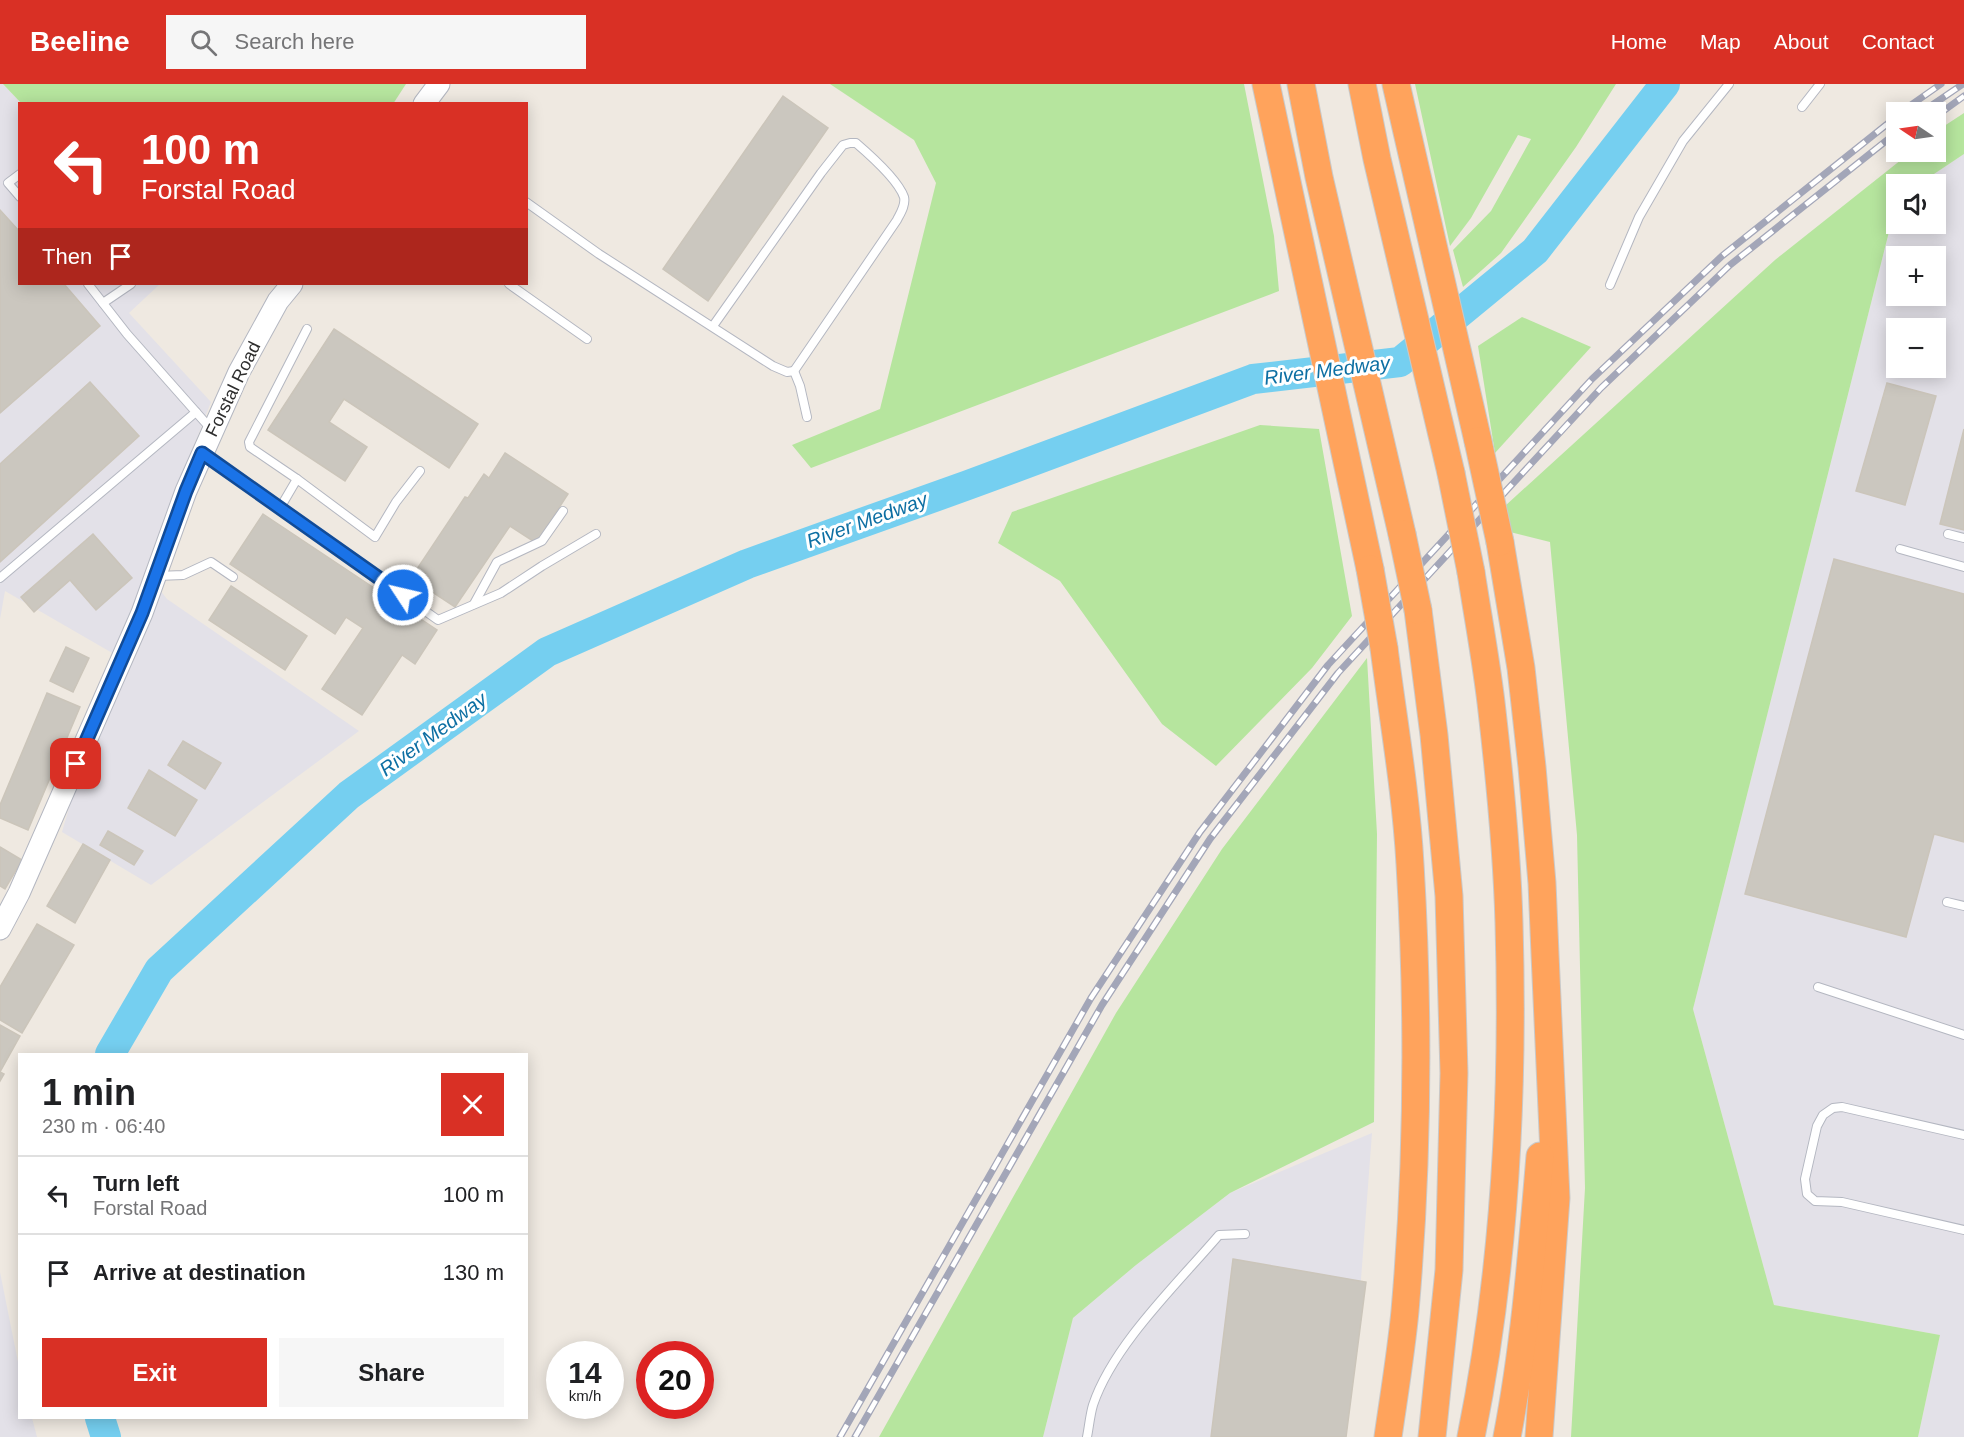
<!DOCTYPE html>
<html lang="en">
<head>
<meta charset="utf-8">
<style>
	:root { --surface:#fff; --page:#f6f6f6; --text:#202124; --muted:#757577; --line:#e0e0e0; --accent:#d93025 }
	body { margin:0; font-family:Arial,sans-serif; background:var(--page); color:var(--text); height:100vh; display:flex; flex-direction:column; font-size:22px; white-space:nowrap }
	* { box-sizing:border-box; margin:0 }
	p { font-size:20px; color:var(--muted) }
	.icon { flex:none; width:33px; height:33px; fill:none; stroke:currentColor; stroke-width:2; stroke-linecap:round; stroke-linejoin:round }
	.map { position:relative; flex:1; overflow:hidden }
	.sheet { position:absolute; left:18px; top:969px; width:510px; height:366px; display:flex; flex-direction:column; background:var(--surface); border-radius:0px; box-shadow:0 3px 15px #0003 }
	.sheet>* { flex:none }
	.banner { position:absolute; left:18px; top:18px; width:510px; height:183px; border-radius:0px; box-shadow:0 3px 15px #0003; background:#d93025; color:#fff; overflow:hidden }
	.needle { width:39px; rotate:283deg }
	.buttons { position:absolute; left:1886px; top:18px; display:grid; gap:12px }
	.buttons a { display:grid; place-items:center; width:60px; height:60px; border-radius:0px; background:var(--surface); box-shadow:0 3px 15px #0003; font-size:30px }
	.speed { position:absolute; left:546px; top:1257px; display:flex; gap:12px; font-size:30px; font-weight:700; text-align:center }
	.speed>* { display:grid; place-content:center; width:78px; height:78px; border-radius:50%; background:var(--surface); box-shadow:0 3px 15px #0003; line-height:1 }
	.speed small { font-size:15px; font-weight:400 }
	.speed .limit { border:9px solid #d22; background:#fff; color:#111 }
	.pin { position:absolute; display:grid; place-items:center; width:51px; height:51px; color:#fff; margin:-26px; border-radius:12px; box-shadow:0 3px 9px #0006 }
	.me { position:absolute; width:66px; margin:-33px; rotate:305deg; stroke-linejoin:round; filter:drop-shadow(0 0 4px #0008) }
	.turn { display:flex; align-items:center; gap:21px; height:126px; padding:0 24px; font-size:27px }
	.turn .icon { width:78px; height:78px; stroke-width:2.5 }
	.turn b { display:block; font-size:42px; line-height:51px }
	.then { display:flex; align-items:center; height:57px; padding:0 24px; background:#0003; gap:12px; font-size:22px }
	.round { display:grid; place-items:center; flex:none; width:63px; height:63px; border-radius:0px; background:var(--page) }
	.headline { display:flex; align-items:center; justify-content:space-between; height:102px; padding:0 24px }
	h1 { font-size:36px; font-weight:700; line-height:45px }
	.cta { display:flex; gap:12px; margin-top:auto; padding:12px 24px }
	.cta a { flex:1; height:69px; border-radius:0px; background:var(--accent); color:#fff; font-size:24px; font-weight:700; line-height:69px; text-align:center }
	.cta a+a { background:var(--page); color:var(--text) }
	ul { padding:0; list-style:none }
	li { display:flex; align-items:center; gap:18px; height:78px; padding:0 24px; border-top:2px solid var(--line) }
	li div { flex:1 }
	li b { display:block; font-size:22px }
	li em { font-style:normal }
	header { display:flex; align-items:center; gap:36px; box-sizing:border-box; height:84px; padding:0 30px; background:var(--accent); color:#fff }
	header strong { font-size:28px }
	nav { display:flex; gap:33px; margin-inline-start:auto; font-size:21px }
	.search { width:420px; height:54px; background:var(--page); display:flex; align-items:center; gap:15px; box-sizing:border-box; padding:0 21px; border-radius:0px; color:var(--muted); font-size:22px }
	.map>svg:first-child { display:block }
	.industrial { fill:#e3e1e8; fill-rule:evenodd }
	.green { fill:#b6e59e }
	.lines { fill:none; stroke-linecap:round; stroke-linejoin:round }
	.river { stroke:#75cff0; stroke-width:30 }
	.building { fill:#cbc7bf; stroke:#cbc5ba; stroke-width:1.5 }
	.lane-casing { stroke:#b4b7c1; stroke-width:10 }
	.secondary-casing { stroke:#b4b7c1; stroke-width:23 }
	.highway-casing { stroke:#c9c9c9; stroke-width:29 }
	.lane { stroke:#fff; stroke-width:8 }
	.secondary { stroke:#fff; stroke-width:21 }
	.highway { stroke:#ffa35c; stroke-width:27 }
	.rail-casing { stroke:#a3a6b8; stroke-width:7 }
	.rail { stroke:#fff; stroke-width:4.5; stroke-dasharray:14; stroke-linecap:butt }
	.highway-bridge-casing { stroke:#c9c9c9; stroke-width:29; stroke-linecap:butt }
	.highway-bridge { stroke:#ffa35c; stroke-width:27 }
	.route-casing { stroke:#114b97; stroke-width:15 }
	.route { stroke:#1a73e8; stroke-width:10 }
	.labels { text-anchor:middle; stroke-width:6; stroke-linejoin:round; paint-order:stroke }
	.street-label { font-size:18px; fill:#2e2e2e; stroke:#fff }
	.water-label { font-size:20px; font-style:italic; fill:#0d6fa3; stroke:#fff }
</style>
</head>
<body>
<header>
<strong>Beeline</strong>
<div class="search"><svg class="icon" aria-label="search" viewBox="0 0 24 24"><circle cx="10" cy="10" r="6"/><path d="M15 15l6 6"/></svg>Search here</div>
<nav><a>Home</a><a>Map</a><a>About</a><a>Contact</a></nav>
</header>
<div class="map">
<svg width="1964" height="1353" viewBox="0 0 1964 1353">
	<rect width="100%" height="100%" fill="#efe9e1"/>
	<!-- industrial -->
	<g class="industrial">
		<polygon points="0,0 3,0 21,19 20,200 160,200 129,229 211,318 145,487 167,515 359,647 151,801 62,748 114,570 5,507 0,535"/>
		<path d="M 1964,70 L 1964,1353 L 1918,1353 L 1940,1251 L 1774,1221 L 1693,925 L 1896,120 L 1896,140 L 1935,140 L 1935,100 L 1919,100 ZM 1896,172 L 1935,172 L 1935,212 L 1896,212 ZM 1896,244 L 1935,244 L 1935,284 L 1896,284 Z"/>
		<polygon points="1372,1049 1358,1235 1338,1353 1043,1353 1073,1234 1136,1181 1230,1109"/>
		<polygon points="0,1188 19,1283 20,1334 32,1334 37,1353 0,1353"/>
	</g>
	<!-- green -->
	<g class="green">
		<polygon points="3,0 406,0 393,20 21,19"/>
		<polygon points="830,0 1244,0 1274,152 1279,207 811,384 792,361 880,325 936,99 914,56"/>
		<polygon points="1415,0 1616,0 1576,63 1501,169 1463,203 1453,166 1491,127 1531,55 1518,51 1471,134 1450,162"/>
		<polygon points="1964,29 1964,70 1919,100 1896,100 1896,120 1693,925 1774,1221 1940,1251 1918,1353 1571,1353 1585,1104 1577,751 1550,458 1510,448 1505,422 1775,176 1911,68 1935,68 1935,48"/>
		<polygon points="1522,233 1591,263 1495,369 1478,262"/>
		<polygon points="1260,341 1319,345 1352,532 1312,584 1216,682 1162,640 1060,497 998,459 1012,428"/>
		<polygon points="1367,574 1377,750 1374,1038 1230,1109 1136,1181 1073,1234 1043,1353 879,1353 1116,929 1222,765"/>
	</g>
	<g class="lines">
		<!-- river -->
		<g class="river">
			<polyline points="110,970 159,886 349,711 547,568 747,480 968,401 1253,295 1400,278 1535,167 1665,0"/>
			<polyline points="100,1334 106,1353"/>
		</g>
	</g>
	<!-- building -->
	<g class="building">
		<polygon points="783,12 828,44 708,217 663,185"/>
		<polygon points="0,126 20,148 20,200 64,200 100,242 0,329"/>
		<polygon points="334,245 478,340 449,384 344,315 329,338 367,363 345,397 268,346"/>
		<polygon points="90,298 139,352 0,478 0,380"/>
		<polygon points="1887,299 1936,312 1905,421 1856,407"/>
		<polygon points="1964,345 1964,446 1940,440"/>
		<polygon points="505,369 568,410 536,459 510,442 455,523 411,494 465,413 468,414 484,390 489,394"/>
		<polygon points="263,430 437,546 415,580 402,571 362,631 322,605 363,544 346,533 335,550 230,480"/>
		<polygon points="93,450 132,494 96,526 70,496 34,528 21,513"/>
		<polygon points="1834,475 1964,510 1964,758 1934,750 1906,853 1745,810"/>
		<polygon points="231,502 307,552 285,586 209,536"/>
		<polygon points="66,563 89,574 73,608 50,597"/>
		<polygon points="47,609 80,623 28,746 0,734 0,721"/>
		<polygon points="183,657 221,679 205,705 168,681"/>
		<polygon points="149,686 197,716 175,752 128,724"/>
		<polygon points="108,747 143,767 134,781 100,761"/>
		<polygon points="83,760 110,776 75,839 47,822"/>
		<polygon points="0,763 22,776 5,805 0,802"/>
		<polygon points="37,840 74,861 22,949 0,936 0,903"/>
		<polygon points="0,941 20,952 0,988 4,990 0,997"/>
		<polygon points="1233,1175 1366,1198 1346,1353 1211,1353"/>
	</g>
	<g class="lines">
		<!-- lane casing -->
		<g class="lane-casing">
			<g id="lane">
				<polyline points="1802,23 1820,0"/>
				<polyline points="20,90 8,99 20,113"/>
				<polyline points="526,118 599,170 773,282 787,288 794,287"/>
				<polyline points="88,200 127,250 211,345"/>
				<polyline points="509,200 587,255"/>
				<polyline points="1610,201 1639,133 1683,57 1729,0"/>
				<polyline points="103,219 131,200"/>
				<path d="M 713,242 L 821,89 L 843,61 L 850,59 L 856,59 C 870,71 898,96 904,113 C 906,121 900,130 897,136 L 794,287"/>
				<polyline points="794,287 800,302 807,333"/>
				<polyline points="204,371 438,536 501,509 542,482 596,450"/>
				<polyline points="297,395 250,363 249,358 307,245"/>
				<polyline points="280,424 297,395 375,453 396,418 420,387"/>
				<polyline points="1948,450 1964,454"/>
				<polyline points="1900,465 1964,483"/>
				<polyline points="157,492 183,491 211,478 233,493"/>
				<polyline points="0,494 196,328"/>
				<polyline points="474,520 497,478 542,457 563,427"/>
				<polyline points="1947,818 1964,822"/>
				<polyline points="1818,903 1964,951"/>
				<polyline points="1964,1051 1842,1023 1833,1024 1823,1031 1817,1042 1805,1095 1807,1110 1815,1117 1842,1118 1964,1146"/>
				<path d="M 1087,1353 C 1089,1343 1090,1331 1093,1321 C 1113,1261 1178,1199 1219,1151 L 1245,1150"/>
			</g>
		</g>
		<!-- secondary casing -->
		<g class="secondary-casing">
			<g id="secondary">
				<polyline points="424,20 439,0"/>
				<polyline points="0,845 19,809 142,529 186,407 239,288 278,217 292,200"/>
			</g>
		</g>
		<!-- highway casing -->
		<g class="highway-casing">
			<g id="highway">
				<polyline points="1266,0 1370,485"/>
				<polyline points="1301,0 1319,93 1402,450"/>
				<polyline points="1362,0 1377,75 1451,389"/>
				<polyline points="1396,0 1478,357"/>
				<polyline points="1500,458 1521,584 1532,683 1542,799 1545,870 1556,1114 1539,1353"/>
				<path d="M 1471,488 C 1478,534 1487,581 1492,627 C 1500,697 1507,768 1509,839 C 1514,1010 1505,1185 1471,1353"/>
				<polyline points="1418,526 1434,651 1449,812 1454,989 1449,1186 1432,1353"/>
				<path d="M 1384,564 C 1393,635 1406,708 1410,780 C 1419,929 1418,1078 1405,1227 C 1401,1269 1394,1311 1388,1353"/>
				<path d="M 1507,1353 C 1525,1260 1532,1166 1540,1072"/>
			</g>
		</g>
		<!-- lane -->
		<use href="#lane" class="lane"/>
		<!-- secondary -->
		<use href="#secondary" class="secondary"/>
		<!-- highway -->
		<use href="#highway" class="highway"/>
		<!-- rail casing -->
		<g class="rail-casing">
			<g id="rail">
				<polyline points="1901,28 1941,0"/>
				<polyline points="1922,28 1963,0"/>
				<polyline points="1935,33 1964,12"/>
				<polyline points="840,1353 1091,914 1200,748 1328,581 1592,295 1722,172 1896,33"/>
				<polyline points="855,1353 1102,921 1210,755 1338,589 1601,304 1730,181 1896,49"/>
			</g>
		</g>
		<!-- rail -->
		<use href="#rail" class="rail"/>
		<!-- highway-bridge casing -->
		<g class="highway-bridge-casing">
			<g id="highway-bridge">
				<polyline points="1478,357 1500,458"/>
				<polyline points="1451,389 1471,488"/>
				<polyline points="1402,450 1418,526"/>
				<polyline points="1370,485 1384,564"/>
			</g>
		</g>
		<!-- highway-bridge -->
		<use href="#highway-bridge" class="highway-bridge"/>
	</g>
	<g class="lines">
		<!-- route casing -->
		<g class="route-casing">
			<polyline id="route" points="76,680 142,529 186,407 202,369 403,511"/>
		</g>
		<!-- route -->
		<use href="#route" class="route"/>
	</g>
	<g class="labels">
		<!-- street labels -->
		<g class="street-label">
			<text transform="translate(233 305) rotate(-64)" y="6">Forstal Road</text>
		</g>
		<!-- water labels -->
		<g class="water-label">
			<text transform="translate(1327 286) rotate(-7)" y="7">River Medway</text>
			<text transform="translate(867 436) rotate(-20)" y="7">River Medway</text>
			<text transform="translate(433 650) rotate(-36)" y="7">River Medway</text>
		</g>
	</g>
</svg>
<div class="buttons">
<a><svg class="needle" viewBox="-14 -14 28 28"><path d="M0-13l5 13h-10z" fill="#e53935"/><path d="M0 13l5-13h-10z" fill="#757577"/></svg></a>
<a><svg class="icon" aria-label="sound" viewBox="0 0 24 24"><path d="M4 9h4l5-4v14l-5-4H4zM17 9q2 3 0 6"/></svg></a>
<a>+</a>
<a>−</a>
</div>
<div class="speed"><div>14<small>km/h</small></div><div class="limit">20</div></div>
<div class="pin" style="left:76px;top:680px;background:#d93025"><svg class="icon" aria-label="arrive" viewBox="0 0 24 24"><path d="M6 21V4h12l-3 4 3 4H6"/></svg></div>
<svg class="me" style="left:403px;top:511px" viewBox="-20 -20 40 40"><circle r="17" fill="#1a73e8" stroke="#fff" stroke-width="3"/><path d="M0-11L8 9 0 5-8 9z" fill="#fff"/></svg>
<div class="banner">
<div class="turn"><svg class="icon" aria-label="left" viewBox="0 0 24 24"><path d="M17 20v-9H6M10 6l-5 5 5 5"/></svg><div><b>100 m</b>Forstal Road</div></div>
<div class="then">Then<svg class="icon" aria-label="arrive" viewBox="0 0 24 24"><path d="M6 21V4h12l-3 4 3 4H6"/></svg></div>
</div>
<section class="sheet">
<div class="headline"><div><h1>1 min</h1><p>230 m · 06:40</p></div><a class="round" style="background:#d93025;color:#fff"><svg class="icon" aria-label="close" viewBox="0 0 24 24"><path d="M6 6l12 12M18 6L6 18"/></svg></a></div>
<ul>
<li><svg class="icon" aria-label="left" viewBox="0 0 24 24"><path d="M17 20v-9H6M10 6l-5 5 5 5"/></svg><div><b>Turn left</b><p>Forstal Road</p></div><em>100 m</em></li>
<li><svg class="icon" aria-label="arrive" viewBox="0 0 24 24"><path d="M6 21V4h12l-3 4 3 4H6"/></svg><div><b>Arrive at destination</b></div><em>130 m</em></li>
</ul>
<div class="cta"><a>Exit</a><a>Share</a></div>
</section>
</div>
</body>
</html>
